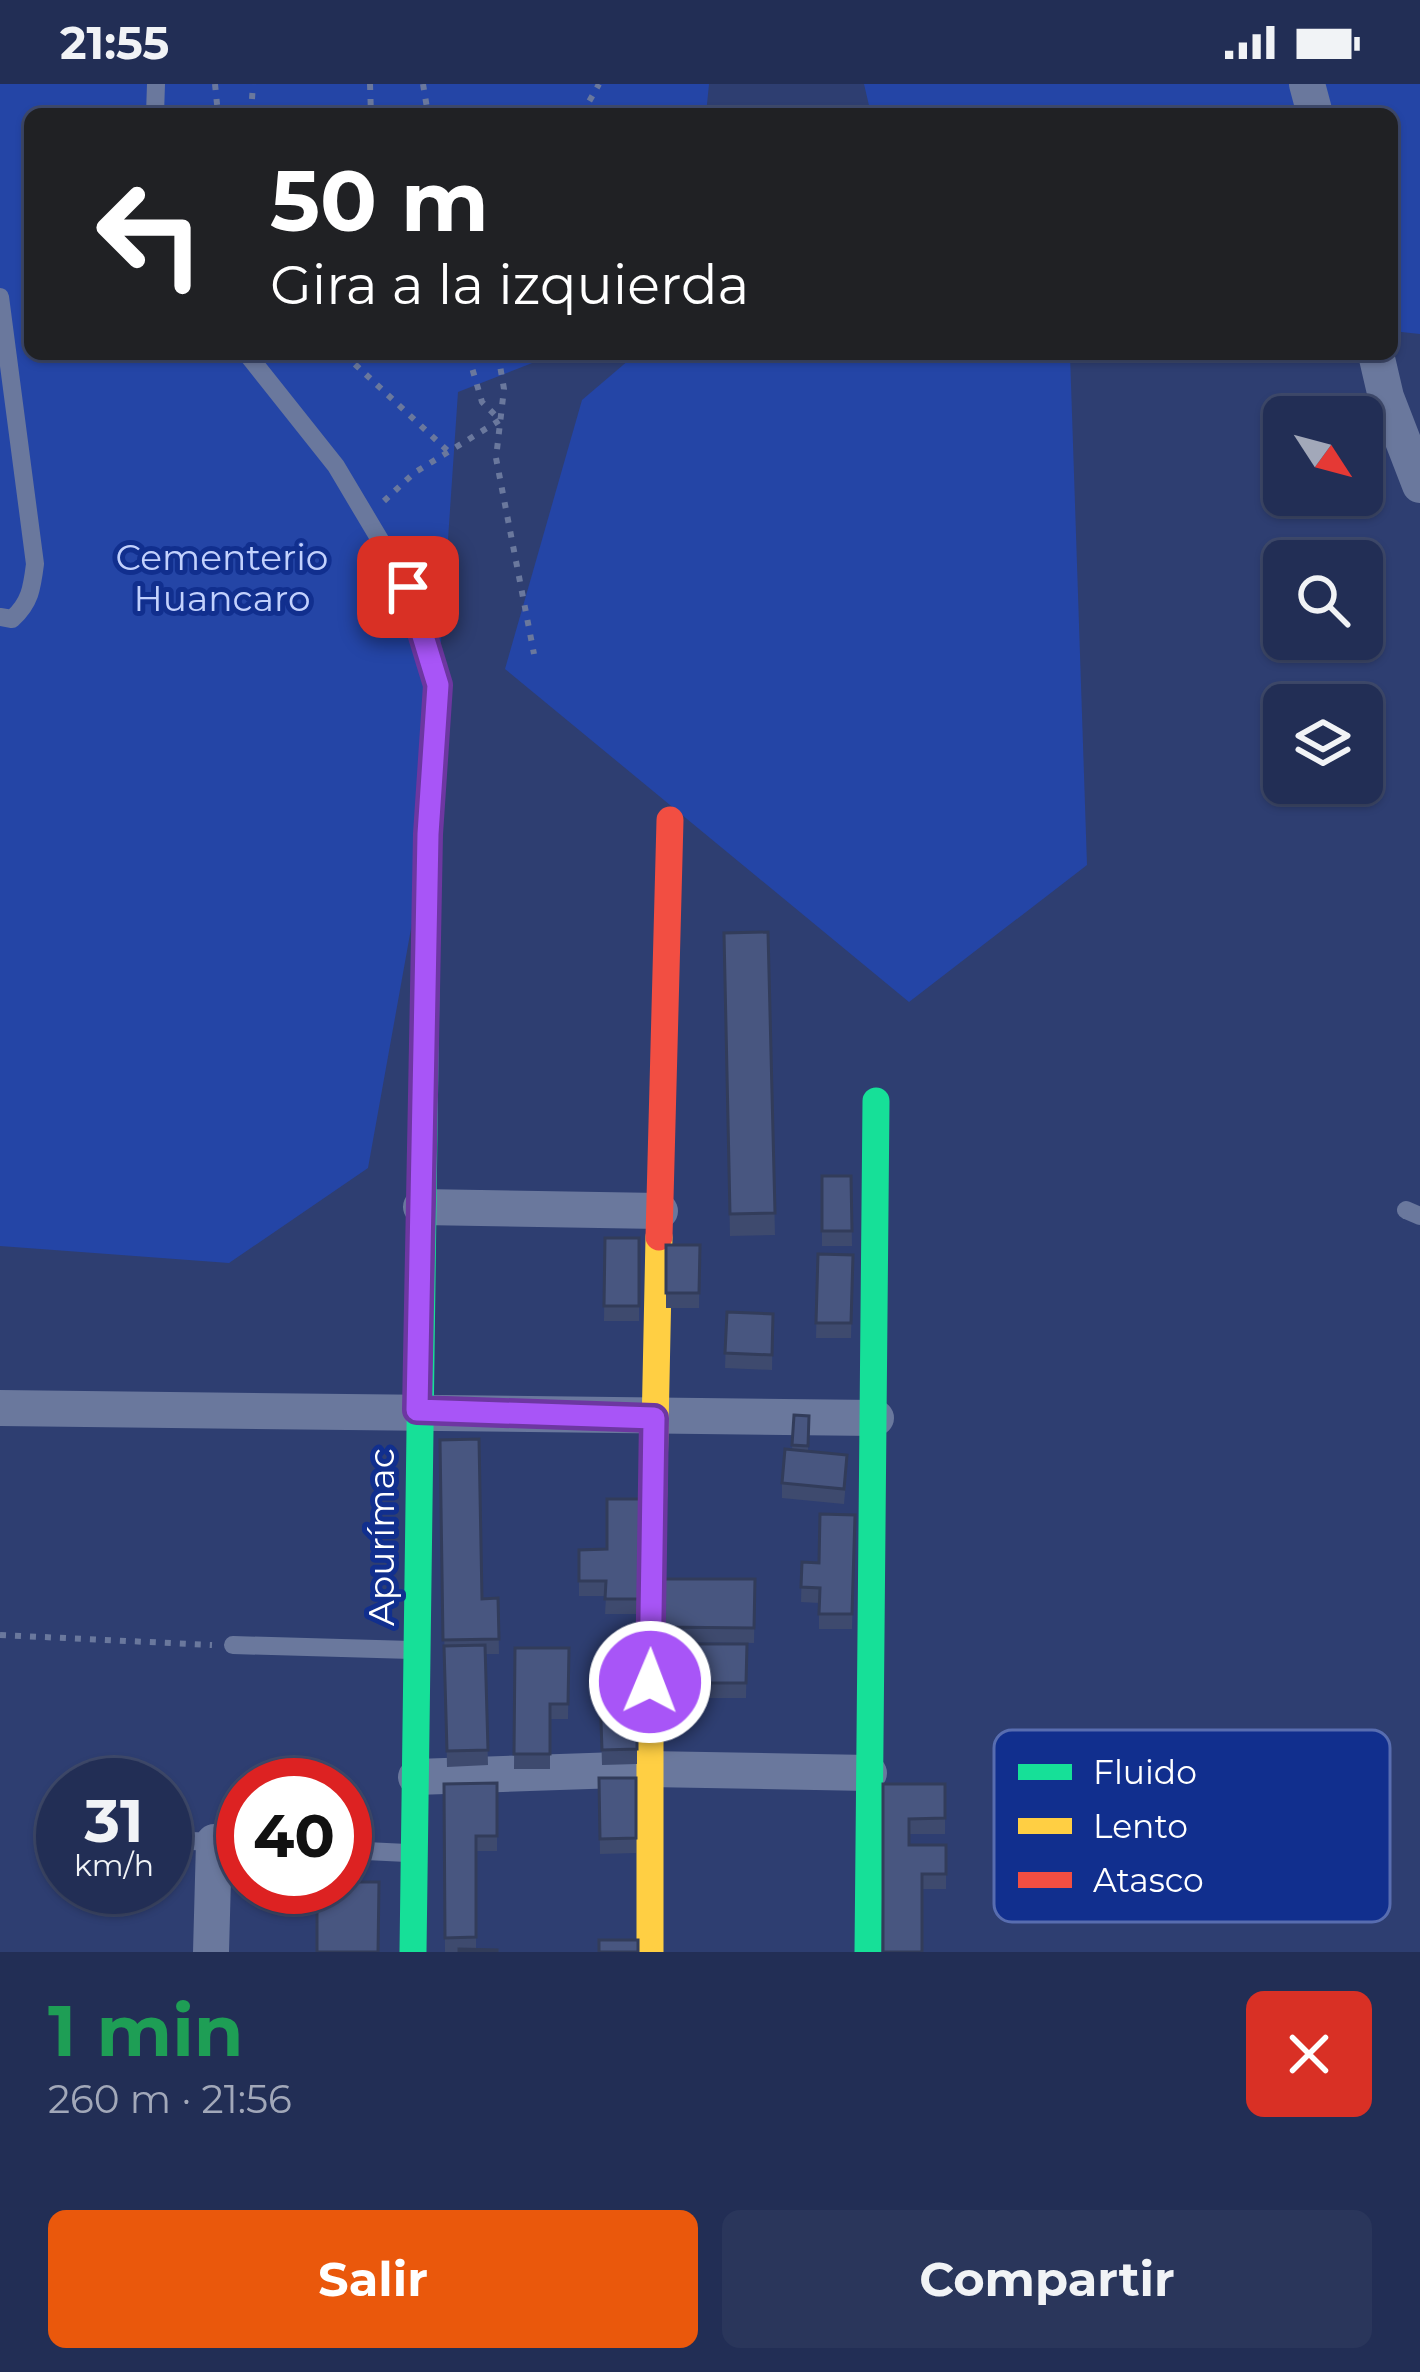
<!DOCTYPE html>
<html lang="es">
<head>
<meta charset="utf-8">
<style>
	:root { --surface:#222e55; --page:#2a365b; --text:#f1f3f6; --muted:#a2a8b9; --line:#3f4a6c; --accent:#ea580c }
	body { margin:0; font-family:Montserrat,sans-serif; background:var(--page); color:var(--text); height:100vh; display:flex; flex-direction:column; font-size:45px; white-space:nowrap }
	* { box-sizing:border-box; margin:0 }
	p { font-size:39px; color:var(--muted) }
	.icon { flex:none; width:66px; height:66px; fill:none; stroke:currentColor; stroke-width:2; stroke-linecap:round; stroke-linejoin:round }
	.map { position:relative; height:1868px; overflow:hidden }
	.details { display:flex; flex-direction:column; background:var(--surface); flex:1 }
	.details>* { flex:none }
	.hud { position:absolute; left:24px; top:24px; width:1374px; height:252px; border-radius:18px; box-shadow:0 3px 9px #0004,0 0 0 3px var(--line); background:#202124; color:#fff; overflow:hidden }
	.needle { width:78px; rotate:126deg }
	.fabs { position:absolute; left:1263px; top:312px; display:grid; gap:24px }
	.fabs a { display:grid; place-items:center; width:120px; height:120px; border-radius:18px; background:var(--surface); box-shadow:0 3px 9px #0004,0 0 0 3px var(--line); font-size:60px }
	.speed { position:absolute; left:36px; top:1674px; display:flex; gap:24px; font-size:60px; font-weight:700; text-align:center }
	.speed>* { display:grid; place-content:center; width:156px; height:156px; border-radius:50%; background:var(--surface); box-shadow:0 3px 9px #0004,0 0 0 3px var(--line); line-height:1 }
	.speed small { font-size:30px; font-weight:400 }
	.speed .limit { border:18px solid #d22; background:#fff; color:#111 }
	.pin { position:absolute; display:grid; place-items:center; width:102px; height:102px; color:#fff; margin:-51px; border-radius:24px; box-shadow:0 6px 18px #0006 }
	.me { position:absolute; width:132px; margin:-66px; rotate:1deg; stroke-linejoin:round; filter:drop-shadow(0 0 9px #0008) }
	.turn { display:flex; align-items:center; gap:42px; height:252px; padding:0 48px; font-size:54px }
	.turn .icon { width:156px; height:156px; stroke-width:2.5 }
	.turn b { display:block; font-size:84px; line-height:102px }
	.round { display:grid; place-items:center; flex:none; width:126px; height:126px; border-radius:18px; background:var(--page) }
	.overview { display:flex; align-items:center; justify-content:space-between; height:204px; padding:0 48px }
	h1 { font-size:72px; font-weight:700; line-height:90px; color:#1e9e55 }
	.primary-button { display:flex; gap:24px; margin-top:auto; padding:24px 48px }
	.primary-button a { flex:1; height:138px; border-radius:18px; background:var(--accent); color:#fff; font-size:48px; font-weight:700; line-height:138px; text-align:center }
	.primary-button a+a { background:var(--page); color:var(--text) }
	.status { display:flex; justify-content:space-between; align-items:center; height:84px; padding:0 60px; background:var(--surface); direction:ltr }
	.status svg { height:33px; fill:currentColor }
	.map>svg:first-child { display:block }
	.green { fill:#2445a6 }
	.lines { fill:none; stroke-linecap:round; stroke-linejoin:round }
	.path { stroke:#6a789d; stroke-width:6; stroke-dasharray:6 9; stroke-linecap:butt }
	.lane { stroke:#6a789d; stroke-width:18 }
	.street { stroke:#6a789d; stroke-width:36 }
	.fast { stroke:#16e098; stroke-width:27 }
	.slow { stroke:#ffcf43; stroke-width:27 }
	.jam { stroke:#f24e42; stroke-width:27 }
	.wall { fill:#3e4a6e }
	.building { fill:#485680; stroke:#323c5a; stroke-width:3 }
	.route-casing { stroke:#6d37a1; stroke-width:30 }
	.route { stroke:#a855f7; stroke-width:21 }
	.labels { text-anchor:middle; stroke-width:10; stroke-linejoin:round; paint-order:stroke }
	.park-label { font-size:36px; fill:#c2d1fd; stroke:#112f8e }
	.street-label { font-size:36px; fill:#fff; stroke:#112f8e }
	.key { fill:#112f8e; stroke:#586db0; stroke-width:3 }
	.key-label { font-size:33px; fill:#fff }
</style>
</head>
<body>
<div class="status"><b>21:55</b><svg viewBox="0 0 49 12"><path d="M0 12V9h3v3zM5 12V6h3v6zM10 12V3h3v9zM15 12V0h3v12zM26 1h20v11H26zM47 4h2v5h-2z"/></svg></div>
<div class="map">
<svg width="1420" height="1868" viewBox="0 0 1420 1868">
	<rect width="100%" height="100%" fill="#2e3e71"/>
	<!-- green -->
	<g class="green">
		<polygon points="0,0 709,0 706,30 30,30 30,270 555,270 458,308 428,750 368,1084 229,1179 0,1162"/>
		<polygon points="864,0 1420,0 1420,250 1392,247 1392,30 871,30"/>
		<polygon points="636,270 1070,270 1087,781 909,918 505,585 582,316"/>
	</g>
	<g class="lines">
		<!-- path -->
		<g class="path">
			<polyline points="215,0 218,30"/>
			<polyline points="370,0 371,30"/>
			<polyline points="423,0 428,30"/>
			<polyline points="251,30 253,0"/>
			<polyline points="582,30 599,0"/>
			<polyline points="344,270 449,368"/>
			<polyline points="498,270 504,305 496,374 534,570"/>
			<polyline points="384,417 414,389 500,336 482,318 468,270"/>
			<polyline points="0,1551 212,1561"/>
		</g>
		<!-- lane -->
		<g class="lane">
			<polyline points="155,30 156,0"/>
			<path d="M 0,213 L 35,480 C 32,504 30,519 12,535 L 0,533"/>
			<polyline points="247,270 336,382 408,503 438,601 428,743"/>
			<polyline points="1406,1126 1420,1132"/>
			<polyline points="233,1561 412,1566"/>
			<polyline points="165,1756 243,1759"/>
			<polyline points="345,1766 407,1769"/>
		</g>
		<!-- street -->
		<g class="street">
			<polyline points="1307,0 1315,30"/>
			<polyline points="1376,270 1386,313 1420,401"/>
			<polyline points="421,1123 660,1127"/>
			<polyline points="0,1324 876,1334"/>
			<polyline points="416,1693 648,1685 869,1689"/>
			<polyline points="211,1868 214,1758"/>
		</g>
		<!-- fast -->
		<g class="fast">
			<polyline points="413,1868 428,750"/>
			<polyline points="868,1868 876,1017"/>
		</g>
		<!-- slow -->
		<polyline class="slow" points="650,1868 650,1585 659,1153"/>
		<!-- jam -->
		<polyline class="jam" points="659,1153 670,736"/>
	</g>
	<!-- wall -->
	<g class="wall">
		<polygon points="768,848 775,1151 730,1152 724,849"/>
		<polygon points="822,1092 851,1092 852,1162 822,1162"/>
		<polygon points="605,1154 639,1154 639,1237 604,1237"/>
		<polygon points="666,1161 700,1161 699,1224 666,1224"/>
		<polygon points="818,1170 853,1171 851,1254 816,1254"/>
		<polygon points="727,1228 773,1230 772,1286 725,1284"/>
		<polygon points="794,1331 809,1332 808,1367 847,1386 844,1420 782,1414 782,1399 792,1366"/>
		<polygon points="440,1356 482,1515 498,1514 499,1570 485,1570 488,1681 447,1683"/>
		<polygon points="640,1415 640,1530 605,1530 606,1512 579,1512 579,1466 607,1465"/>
		<polygon points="855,1431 852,1545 819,1545 819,1519 801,1518 802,1478 819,1479"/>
		<polygon points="661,1495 755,1495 754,1559 660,1558"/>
		<polygon points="661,1560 747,1560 746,1614 695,1614 695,1629 661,1630"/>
		<polygon points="515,1564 569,1564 568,1635 550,1635 550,1685 514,1685"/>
		<polygon points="637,1608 637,1680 602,1681 600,1609"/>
		<polygon points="599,1694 636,1694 636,1769 600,1770"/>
		<polygon points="497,1699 497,1767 476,1767 476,1866 497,1868 445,1868 444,1700"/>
		<polygon points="883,1700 945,1700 945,1750 909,1750 909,1761 946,1761 946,1805 922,1805"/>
	</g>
	<!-- building -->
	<g class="building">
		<polygon points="768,848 775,1129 730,1130 724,849"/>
		<polygon points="822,1092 851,1092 852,1147 822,1147"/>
		<polygon points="605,1154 639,1154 639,1222 604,1222"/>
		<polygon points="666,1161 700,1161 699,1209 666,1209"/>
		<polygon points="818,1170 853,1171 851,1239 816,1239"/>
		<polygon points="727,1228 773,1230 772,1271 725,1269"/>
		<polygon points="794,1331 809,1332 808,1362 792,1361"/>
		<polygon points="479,1355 482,1515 498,1514 499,1555 443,1556 440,1356"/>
		<polygon points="785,1365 847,1371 844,1405 782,1399"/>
		<polygon points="607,1415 640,1415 640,1515 605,1515 606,1497 579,1497 579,1466 607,1465"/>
		<polygon points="820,1430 855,1431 852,1530 819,1530 820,1504 801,1503 802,1478 819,1479"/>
		<polygon points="661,1495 755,1495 754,1544 660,1543"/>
		<polygon points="661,1560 747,1560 746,1599 694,1599 695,1614 661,1615"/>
		<polygon points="485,1561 488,1666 447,1667 444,1562"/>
		<polygon points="515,1564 569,1564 568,1620 550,1620 550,1670 514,1670"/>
		<polygon points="637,1608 637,1665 602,1666 600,1609"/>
		<polygon points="599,1694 636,1694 636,1754 600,1755"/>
		<polygon points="497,1699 497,1752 476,1752 476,1853 445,1854 444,1700"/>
		<polygon points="883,1700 945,1700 945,1734 909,1735 909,1761 946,1761 946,1790 922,1790 922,1868 883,1868"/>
		<polygon points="345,1798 379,1798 378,1868 317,1868 317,1803 345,1803"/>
		<rect x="599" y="1856" width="39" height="12"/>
		<polygon points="459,1865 497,1866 497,1868 459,1868"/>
	</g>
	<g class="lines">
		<!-- route casing -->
		<g class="route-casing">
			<polyline id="route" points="408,503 438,601 428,750 417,1326 654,1334 650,1598"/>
		</g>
		<!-- route -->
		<use href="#route" class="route"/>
	</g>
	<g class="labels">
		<!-- park labels -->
		<g class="park-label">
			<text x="222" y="486">Cementerio<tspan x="222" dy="41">Huancaro</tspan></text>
		</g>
		<!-- street labels -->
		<g class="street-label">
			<text transform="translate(381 1453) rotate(-90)" y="13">Apurímac</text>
		</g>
	</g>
	<!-- legend -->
	<rect x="994" y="1646" width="396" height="192" rx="18" class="key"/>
	<rect x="1018" y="1680" width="54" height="16" fill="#16e098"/>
	<rect x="1018" y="1734" width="54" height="16" fill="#ffcf43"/>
	<rect x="1018" y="1788" width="54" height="16" fill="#f24e42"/>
	<g class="key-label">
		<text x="1093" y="1700">Fluido</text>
		<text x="1093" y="1754">Lento</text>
		<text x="1093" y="1808">Atasco</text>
	</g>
</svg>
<div class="fabs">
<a><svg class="needle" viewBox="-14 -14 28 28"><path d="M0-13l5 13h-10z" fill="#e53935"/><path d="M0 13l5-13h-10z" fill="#a2a8b9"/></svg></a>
<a><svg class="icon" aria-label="search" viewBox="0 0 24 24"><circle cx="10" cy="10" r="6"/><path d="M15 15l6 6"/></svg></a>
<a><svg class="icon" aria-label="layers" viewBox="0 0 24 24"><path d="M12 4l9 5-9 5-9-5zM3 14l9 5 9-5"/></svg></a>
</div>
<div class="speed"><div>31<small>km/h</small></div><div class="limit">40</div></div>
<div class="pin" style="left:408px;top:503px;background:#d93025"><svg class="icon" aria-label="arrive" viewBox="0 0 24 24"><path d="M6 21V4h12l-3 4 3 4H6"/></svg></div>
<svg class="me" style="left:650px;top:1598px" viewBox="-20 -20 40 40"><circle r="17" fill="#a855f7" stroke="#fff" stroke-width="3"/><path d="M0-11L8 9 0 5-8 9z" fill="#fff"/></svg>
<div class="hud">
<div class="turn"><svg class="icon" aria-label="left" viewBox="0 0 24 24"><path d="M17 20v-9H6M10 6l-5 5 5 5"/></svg><div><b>50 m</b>Gira a la izquierda</div></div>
</div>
</div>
<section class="details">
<div class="overview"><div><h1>1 min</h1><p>260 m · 21:56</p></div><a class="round" style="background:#d93025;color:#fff"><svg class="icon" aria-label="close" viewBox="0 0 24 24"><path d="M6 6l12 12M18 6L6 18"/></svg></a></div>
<div class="primary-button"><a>Salir</a><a>Compartir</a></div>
</section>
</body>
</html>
